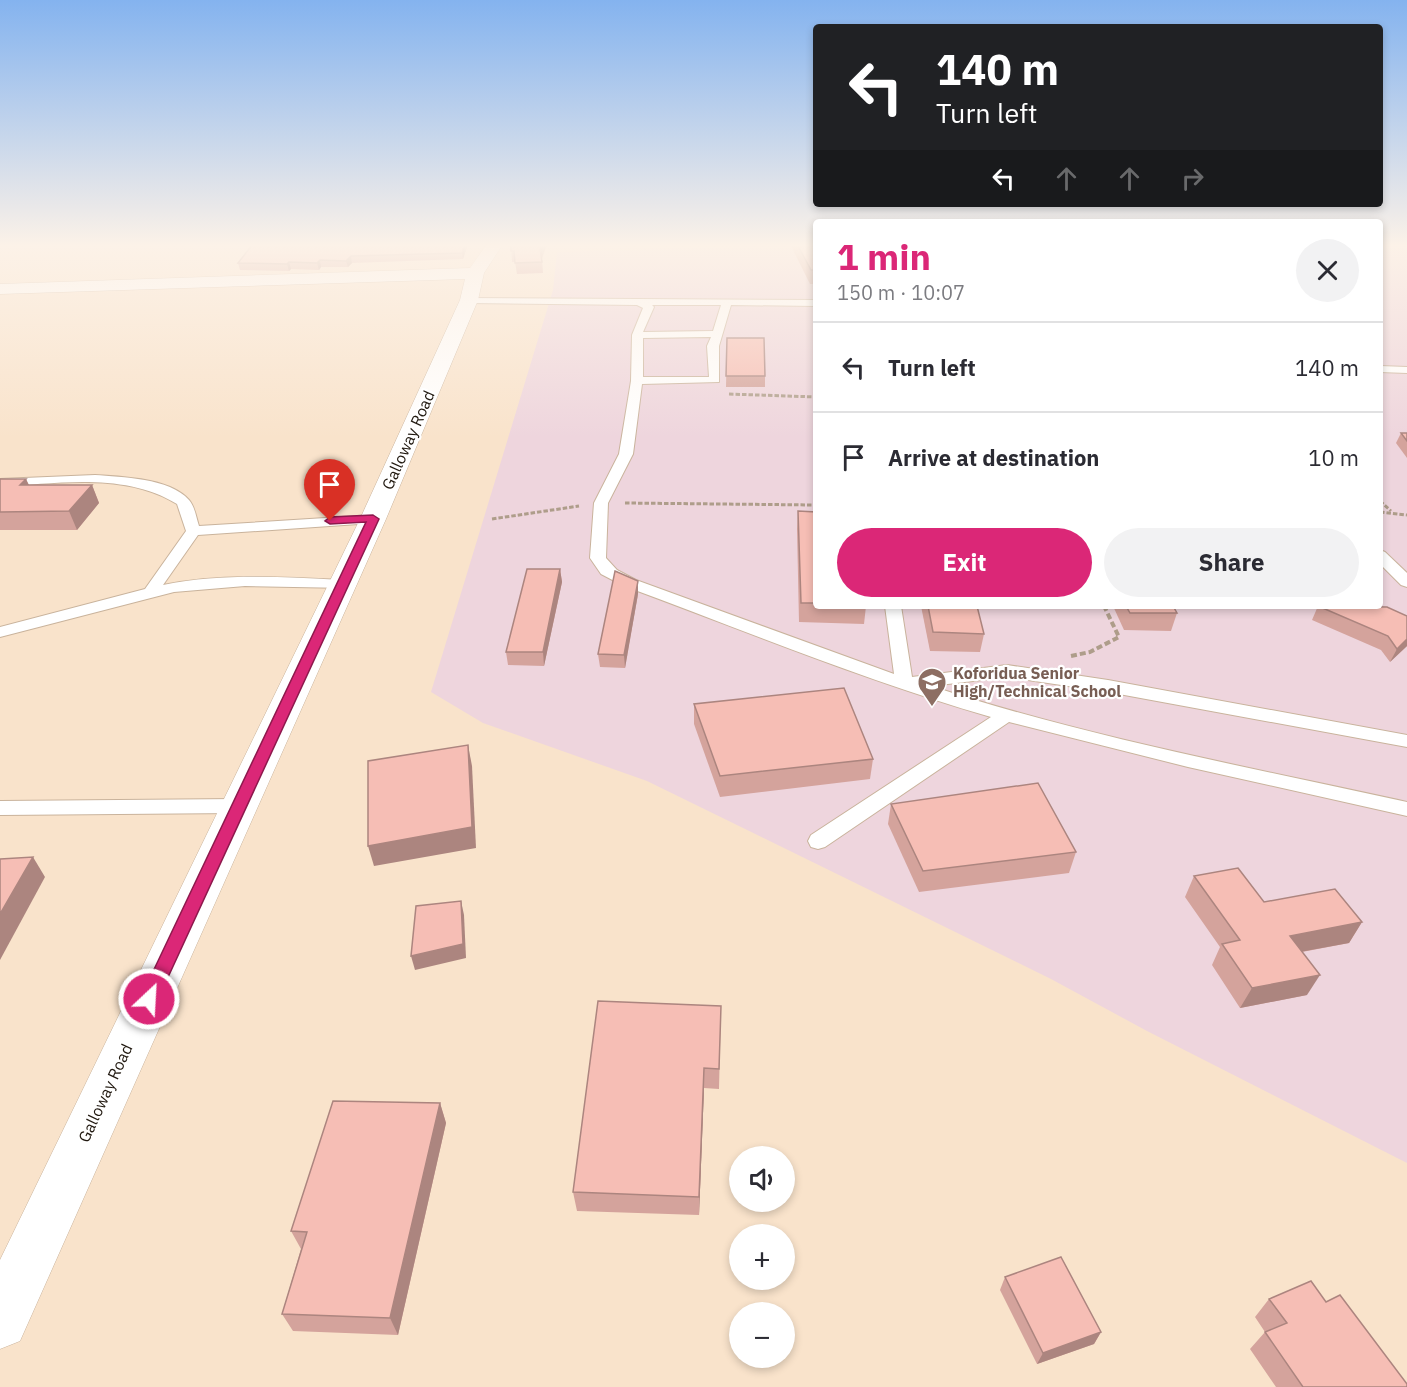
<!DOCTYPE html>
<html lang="en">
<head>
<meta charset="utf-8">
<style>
	:root { --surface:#fff; --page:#f2f2f3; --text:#2b2b33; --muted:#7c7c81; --line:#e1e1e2; --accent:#db2777 }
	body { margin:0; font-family:"IBM Plex Sans",sans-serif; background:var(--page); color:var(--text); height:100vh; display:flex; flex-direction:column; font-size:22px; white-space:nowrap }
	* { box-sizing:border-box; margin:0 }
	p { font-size:20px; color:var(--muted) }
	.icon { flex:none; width:33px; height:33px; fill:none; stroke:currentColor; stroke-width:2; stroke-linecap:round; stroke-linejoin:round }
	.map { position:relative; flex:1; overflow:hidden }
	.drawer { position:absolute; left:813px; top:219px; width:570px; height:390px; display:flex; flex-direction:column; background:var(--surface); border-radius:6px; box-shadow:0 3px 9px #0003 }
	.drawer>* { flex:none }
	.top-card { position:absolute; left:813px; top:24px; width:570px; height:183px; border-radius:6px; box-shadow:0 3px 9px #0003; background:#202124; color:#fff; overflow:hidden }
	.controls { position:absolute; left:729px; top:1146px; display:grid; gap:12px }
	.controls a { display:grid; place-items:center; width:66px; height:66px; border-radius:50%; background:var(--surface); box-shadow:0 3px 9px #0003; font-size:30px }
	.pin { position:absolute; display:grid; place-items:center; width:51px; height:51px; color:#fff; margin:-62px -26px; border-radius:50% 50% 50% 0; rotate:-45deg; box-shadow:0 0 6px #0007 }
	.pin .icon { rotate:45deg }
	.me { position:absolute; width:66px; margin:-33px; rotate:25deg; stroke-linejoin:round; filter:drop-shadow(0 0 4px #0008) }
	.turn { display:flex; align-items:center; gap:21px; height:126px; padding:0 24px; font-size:27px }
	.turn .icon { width:78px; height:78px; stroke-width:2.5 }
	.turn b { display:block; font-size:42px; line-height:51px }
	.lanes { display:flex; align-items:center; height:57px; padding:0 24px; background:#0003; justify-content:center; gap:30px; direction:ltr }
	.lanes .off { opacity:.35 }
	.round { display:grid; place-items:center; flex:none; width:63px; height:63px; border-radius:32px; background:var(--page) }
	.head { display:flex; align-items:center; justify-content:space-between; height:102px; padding:0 24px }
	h1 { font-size:36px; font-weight:700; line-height:45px; color:var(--accent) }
	.primary-button { display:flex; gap:12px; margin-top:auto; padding:12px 24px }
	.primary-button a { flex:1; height:69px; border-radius:36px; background:var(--accent); color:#fff; font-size:24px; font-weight:700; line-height:69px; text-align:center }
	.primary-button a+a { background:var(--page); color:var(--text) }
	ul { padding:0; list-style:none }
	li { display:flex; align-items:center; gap:18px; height:90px; padding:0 24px; border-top:2px solid var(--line) }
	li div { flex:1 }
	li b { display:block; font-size:22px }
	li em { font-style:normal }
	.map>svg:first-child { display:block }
	.education { fill:#eed5dd }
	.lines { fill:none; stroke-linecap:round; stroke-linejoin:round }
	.service-casing { stroke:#c9b39c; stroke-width:2 }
	.minor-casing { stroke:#c9b39c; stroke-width:1 }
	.path-far1 { stroke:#ae9d8a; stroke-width:3; stroke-dasharray:4.5 2; stroke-linecap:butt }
	.path { stroke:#ae9d8a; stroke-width:4; stroke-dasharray:6 3; stroke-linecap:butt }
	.service { fill:#fff; fill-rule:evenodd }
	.minor { fill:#fff; fill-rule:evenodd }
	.wall { fill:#d4a39c }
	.shaded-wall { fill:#ac857f }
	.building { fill:#f6beb5; stroke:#ac857f; stroke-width:1.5 }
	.route { fill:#db2777; stroke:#8e194d; stroke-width:1.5 }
	.labels { text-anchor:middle; stroke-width:4.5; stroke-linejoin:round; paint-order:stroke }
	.street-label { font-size:16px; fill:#20180f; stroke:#fff }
	.education-label { font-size:16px; font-weight:bold; fill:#785e54; stroke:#fff; text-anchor:start }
</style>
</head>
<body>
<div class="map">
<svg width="1407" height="1387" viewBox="0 0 1407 1387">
	<rect width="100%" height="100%" fill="#f9e3cb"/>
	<!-- education -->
	<polygon class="education" points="816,244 816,606 1380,606 1380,244 1407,244 1407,1163 1147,1031 1051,979 647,781 483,723 431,692 553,290 557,252"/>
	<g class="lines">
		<!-- service casing -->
		<g class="service-casing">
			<g id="service">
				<path d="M 465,298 L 816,300 L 816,306 L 731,305 L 719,346 L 719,382 L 642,384 L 633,454 L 608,503 L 606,558 L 617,570 L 636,580 L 894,674 L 885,606 L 901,606 L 912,677 L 1007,665 L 1108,680 L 1407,735 L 1407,747 L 1108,692 L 1007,677 L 931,686 C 1086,737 1248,767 1407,802 L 1407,816 L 1188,767 L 1009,722 L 825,847 L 818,849 L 811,847 L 808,841 L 811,835 L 991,717 C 866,681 746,631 624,586 L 601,574 L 590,558 L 594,503 L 619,454 L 631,381 L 632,335 L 643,308 L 637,305 L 469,303 L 464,300 ZM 652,305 L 721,305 L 713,331 L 643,332 L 654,307 ZM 711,337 L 707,346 L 709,377 L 643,377 L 643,338 Z"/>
				<polygon points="1380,366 1407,367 1407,373 1380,372"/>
				<path d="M 95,475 C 121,477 170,478 189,500 C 195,507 196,517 199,526 L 373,515 L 380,519 L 373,523 L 198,535 L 163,585 C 222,573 282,577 341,580 L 347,582 L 349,585 L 347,588 L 245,586 L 174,592 L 0,637 L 0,627 L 145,589 L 186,531 L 177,504 C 126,472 57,483 0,487 L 0,479 Z"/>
				<polygon points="1380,550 1385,552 1407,573 1407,587 1401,585 1380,564"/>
				<polygon points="238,799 245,801 248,806 245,811 238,813 0,815 0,801"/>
			</g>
		</g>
		<!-- minor casing -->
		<g class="minor-casing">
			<polygon id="minor" points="487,244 503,244 484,273 478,300 386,519 20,1341 0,1349 0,1260 360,519 460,300 465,279 0,294 0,284 470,268"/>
		</g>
		<!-- path-far1 -->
		<g class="path-far1">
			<polyline points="729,394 816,397"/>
			<polyline points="1380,501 1391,511"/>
			<polyline points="625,503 816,505"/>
			<polyline points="1380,512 1407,515"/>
			<polyline points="492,519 579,506"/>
		</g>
		<!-- path -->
		<polyline class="path" points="1071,656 1090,652 1119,637 1104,606"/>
		<!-- service -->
		<use href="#service" class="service"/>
		<!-- minor -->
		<use href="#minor" class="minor"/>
	</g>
	<!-- wall -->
	<g class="wall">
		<polygon points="468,244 463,259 352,263 348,267 321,267 319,270 291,269 289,271 240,270 238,263"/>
		<polygon points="511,244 547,244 542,259 543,273 517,274 515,262 512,262"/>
		<polygon points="790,244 816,244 816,284 810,284"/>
		<polygon points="727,338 765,376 765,387 726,387"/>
		<polygon points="1401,433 1407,433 1407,458 1396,443"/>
		<polygon points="0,479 26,479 29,485 92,485 99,503 77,530 0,530"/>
		<polygon points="798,511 816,512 816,606 866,606 864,624 799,622 797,529"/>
		<polygon points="560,569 562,582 544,666 508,665 506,652"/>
		<polygon points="638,594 625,668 600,667 598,654"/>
		<polygon points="921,606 977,606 984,634 980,652 930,651"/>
		<polygon points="1113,606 1173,606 1177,613 1171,631 1124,630"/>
		<polygon points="1318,606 1407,616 1407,646 1390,662 1381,650 1312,620"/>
		<polygon points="694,704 873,759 870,779 720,797 694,724"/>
		<polygon points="891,804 1076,852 1069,873 919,892 888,824"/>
		<polygon points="1194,876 1264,902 1362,922 1349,943 1302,952 1307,995 1240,1008 1212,965 1220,947 1185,897"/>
		<polygon points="721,1006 719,1089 704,1088 699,1215 577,1211 573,1192"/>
		<polygon points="440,1103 446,1123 398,1335 293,1331 282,1314 301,1249 291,1231"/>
		<polygon points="1005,1277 1101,1332 1094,1344 1037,1364 1000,1290"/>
		<polygon points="1269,1299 1326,1302 1407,1387 1276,1387 1250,1349 1265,1332 1255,1317"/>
	</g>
	<!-- shaded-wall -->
	<g class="shaded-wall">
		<polygon points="465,244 468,244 463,259 462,253"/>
		<polygon points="542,244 547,244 541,260 540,249"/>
		<polygon points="351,256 352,263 348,267 346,261"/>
		<polygon points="320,260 321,267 319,270 317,263"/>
		<polygon points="289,262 291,269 289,271 287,264"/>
		<polygon points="26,479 34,497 20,485"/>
		<polygon points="92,485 99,503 77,530 69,511"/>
		<polygon points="560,569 562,582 544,666 543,652"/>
		<polygon points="638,581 638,594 625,668 624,655"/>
		<polygon points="1407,639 1407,646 1390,662 1397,649"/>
		<polygon points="468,745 472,766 476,848 374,866 368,846"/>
		<polygon points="33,857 45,877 0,960 0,914"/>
		<polygon points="461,901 464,915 466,958 415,970 411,956"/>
		<polygon points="1362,922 1349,943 1278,956 1290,936"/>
		<polygon points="1320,975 1307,995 1240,1008 1252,988"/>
		<polygon points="704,1068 704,1088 699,1215 699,1197"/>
		<polygon points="440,1103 446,1123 398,1335 390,1318"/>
		<polygon points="1101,1332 1094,1344 1037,1364 1043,1353"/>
	</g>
	<!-- building -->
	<g class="building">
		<polygon points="253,244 465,244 462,253 351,256 346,261 320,260 317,263 289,262 287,264 238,263"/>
		<polygon points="511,244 542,244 540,249 542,262 515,263 514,251 511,251"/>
		<polygon points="797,244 816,244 816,270 811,270"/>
		<polygon points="727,338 764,338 765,376 726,376"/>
		<polygon points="1401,433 1407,433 1407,441"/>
		<polygon points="0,479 26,479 20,485 92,485 69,511 0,512"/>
		<polygon points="798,511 816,512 816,603 801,603"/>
		<polygon points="527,569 560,569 543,652 506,652"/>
		<polygon points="615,571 638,581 624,655 598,654"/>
		<polygon points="928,606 977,606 984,634 933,632"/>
		<polygon points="1126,606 1173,606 1177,613 1130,613"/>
		<polygon points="1318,606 1387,607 1407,616 1407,639 1397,649 1388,636"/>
		<polygon points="844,688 873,759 720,776 694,704"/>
		<polygon points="468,745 472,827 368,846 368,761"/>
		<polygon points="1038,783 1076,852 923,871 891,804"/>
		<polygon points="33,857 0,914 0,859"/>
		<polygon points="1238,868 1264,902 1335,889 1362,922 1290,936 1320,975 1252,988 1222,944 1240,940 1194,876"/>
		<polygon points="461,901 463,944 411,956 416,906"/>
		<polygon points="598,1001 721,1006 719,1069 704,1068 699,1197 573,1192"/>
		<polygon points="333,1101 440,1103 390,1318 282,1314 307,1232 291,1231"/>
		<polygon points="1061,1257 1101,1332 1043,1353 1005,1277"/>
		<polygon points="1311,1281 1326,1302 1340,1295 1407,1384 1407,1387 1303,1387 1265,1332 1287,1323 1269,1299"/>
	</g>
	<!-- sky -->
	<linearGradient id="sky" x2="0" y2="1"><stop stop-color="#84b3ef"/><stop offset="0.56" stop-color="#fcf2e8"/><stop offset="1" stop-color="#fcf2e8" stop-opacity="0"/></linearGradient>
	<rect width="1407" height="438" fill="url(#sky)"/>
	<!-- route -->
	<polygon class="route" points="373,515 379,519 158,999 155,1005 149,1007 142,1005 140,999 366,522 330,524 325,521 330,517"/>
	<!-- icons -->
	<defs>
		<g id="school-pin" transform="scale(1.5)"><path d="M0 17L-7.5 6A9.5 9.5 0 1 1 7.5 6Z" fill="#8d6e63" stroke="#fff"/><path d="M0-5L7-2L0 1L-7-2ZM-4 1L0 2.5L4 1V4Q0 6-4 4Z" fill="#fff"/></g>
	</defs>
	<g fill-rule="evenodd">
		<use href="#school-pin" x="932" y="682"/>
	</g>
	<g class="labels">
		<!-- street labels -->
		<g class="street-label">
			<text transform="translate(408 440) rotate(-66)" y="6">Galloway Road</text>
			<text transform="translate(105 1093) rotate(-65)" y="6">Galloway Road</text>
		</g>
		<!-- education labels -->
		<g class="education-label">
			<text x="953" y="679">Koforidua Senior<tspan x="953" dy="18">High/Technical School</tspan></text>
		</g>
	</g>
</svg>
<div class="controls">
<a><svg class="icon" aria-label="sound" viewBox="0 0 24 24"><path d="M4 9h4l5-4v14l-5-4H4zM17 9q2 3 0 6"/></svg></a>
<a>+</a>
<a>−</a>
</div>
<div class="pin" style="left:330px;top:521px;background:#d93025"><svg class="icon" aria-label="arrive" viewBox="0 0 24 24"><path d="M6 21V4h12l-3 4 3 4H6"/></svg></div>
<svg class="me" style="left:149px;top:999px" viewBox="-20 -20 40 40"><circle r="17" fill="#db2777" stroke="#fff" stroke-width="3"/><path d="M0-11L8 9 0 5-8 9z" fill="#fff"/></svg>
<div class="top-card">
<div class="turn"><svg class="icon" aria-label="left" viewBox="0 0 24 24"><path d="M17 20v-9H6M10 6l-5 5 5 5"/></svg><div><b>140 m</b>Turn left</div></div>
<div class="lanes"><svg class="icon" aria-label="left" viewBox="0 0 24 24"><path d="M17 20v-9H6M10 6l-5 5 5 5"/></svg><svg class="icon off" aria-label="ahead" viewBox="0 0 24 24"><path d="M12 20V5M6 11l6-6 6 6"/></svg><svg class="icon off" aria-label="ahead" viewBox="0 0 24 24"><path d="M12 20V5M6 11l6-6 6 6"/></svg><svg class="icon off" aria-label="right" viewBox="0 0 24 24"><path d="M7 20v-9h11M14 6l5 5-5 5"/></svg></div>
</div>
<section class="drawer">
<div class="head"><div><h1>1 min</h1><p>150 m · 10:07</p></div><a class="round"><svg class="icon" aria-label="close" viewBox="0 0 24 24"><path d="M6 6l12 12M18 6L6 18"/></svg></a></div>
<ul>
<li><svg class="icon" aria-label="left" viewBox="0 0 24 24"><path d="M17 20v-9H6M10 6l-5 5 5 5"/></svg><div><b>Turn left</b></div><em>140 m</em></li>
<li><svg class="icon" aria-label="arrive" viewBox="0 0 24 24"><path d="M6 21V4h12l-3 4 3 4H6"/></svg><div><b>Arrive at destination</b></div><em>10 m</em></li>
</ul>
<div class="primary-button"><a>Exit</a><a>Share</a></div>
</section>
</div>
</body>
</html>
